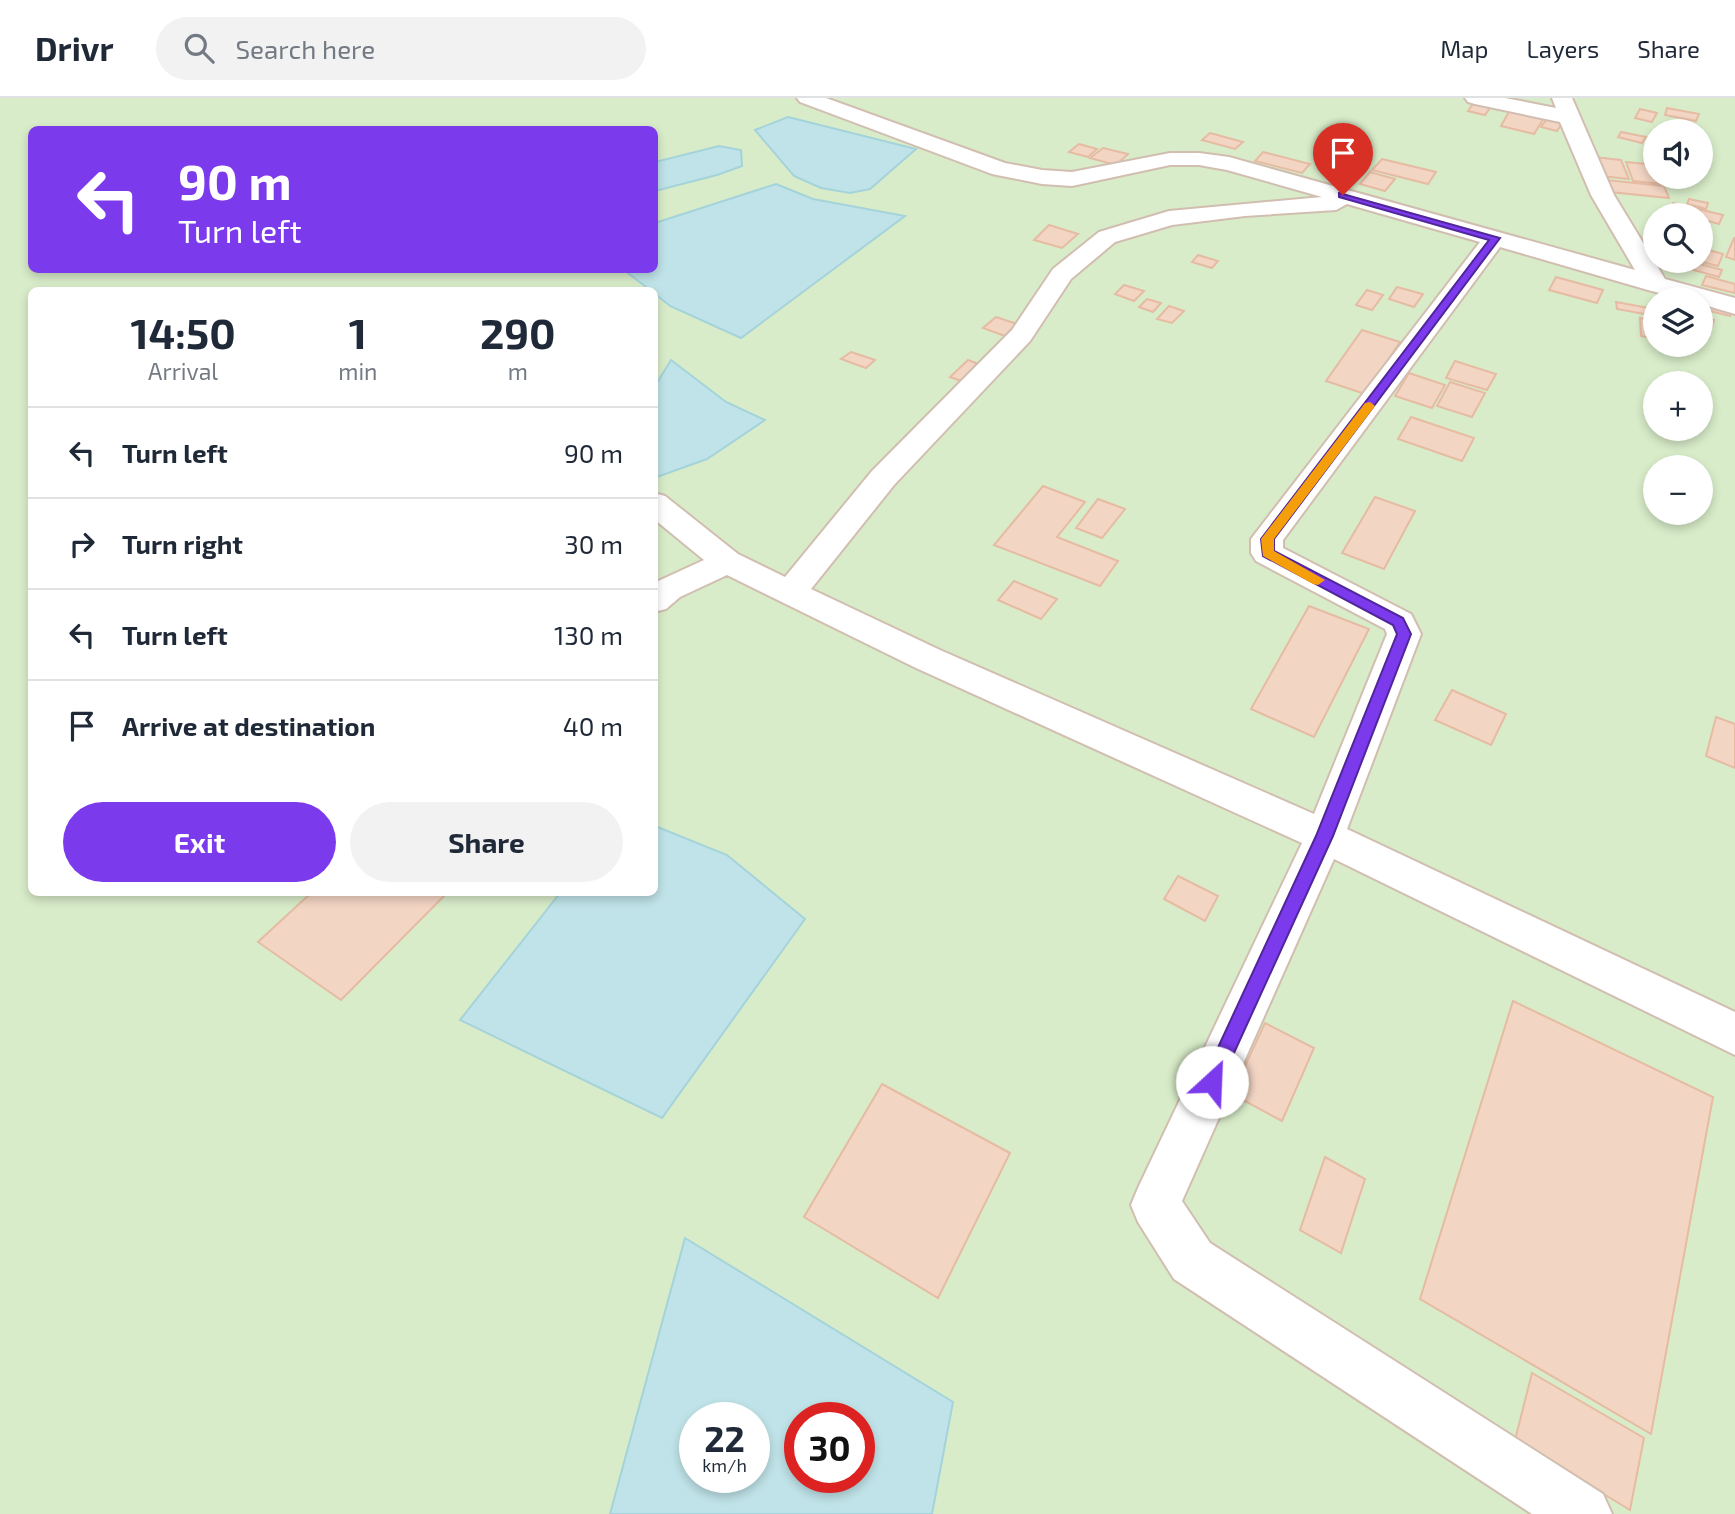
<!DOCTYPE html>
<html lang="en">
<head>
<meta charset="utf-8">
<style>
	:root { --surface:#fff; --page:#f2f2f3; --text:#1f2937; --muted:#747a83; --line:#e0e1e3; --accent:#7c3aed }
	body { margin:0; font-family:"Exo 2",sans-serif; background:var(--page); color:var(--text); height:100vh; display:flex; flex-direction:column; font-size:26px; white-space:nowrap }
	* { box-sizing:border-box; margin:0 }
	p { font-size:23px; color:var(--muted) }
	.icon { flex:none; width:38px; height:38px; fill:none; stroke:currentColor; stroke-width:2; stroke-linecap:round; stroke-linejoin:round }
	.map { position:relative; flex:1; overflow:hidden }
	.side { position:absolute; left:28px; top:189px; width:630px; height:609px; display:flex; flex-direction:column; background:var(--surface); border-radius:10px; box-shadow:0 4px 10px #0003 }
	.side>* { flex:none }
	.banner { position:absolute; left:28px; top:28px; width:630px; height:147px; border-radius:10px; box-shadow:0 4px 10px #0003; background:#7c3aed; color:#fff; overflow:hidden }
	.controls { position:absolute; left:1643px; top:21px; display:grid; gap:14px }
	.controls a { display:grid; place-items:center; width:70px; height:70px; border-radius:50%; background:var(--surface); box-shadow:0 4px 10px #0003; font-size:35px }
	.speed { position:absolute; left:679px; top:1304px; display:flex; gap:14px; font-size:35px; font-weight:700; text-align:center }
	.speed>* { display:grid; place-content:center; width:91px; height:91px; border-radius:50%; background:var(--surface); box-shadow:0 4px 10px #0003; line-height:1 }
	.speed small { font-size:18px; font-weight:400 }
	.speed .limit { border:10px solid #d22; background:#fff; color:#111 }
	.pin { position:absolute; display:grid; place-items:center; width:60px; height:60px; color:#fff; margin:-72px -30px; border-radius:50% 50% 50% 0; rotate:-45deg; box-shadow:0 0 7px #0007 }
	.pin .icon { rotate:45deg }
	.me { position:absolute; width:77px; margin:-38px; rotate:25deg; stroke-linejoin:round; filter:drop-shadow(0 0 5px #0008) }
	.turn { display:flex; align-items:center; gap:24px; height:147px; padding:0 35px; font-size:32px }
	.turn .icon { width:91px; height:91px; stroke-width:2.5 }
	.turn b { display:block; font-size:49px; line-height:60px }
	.eta { display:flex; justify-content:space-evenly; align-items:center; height:119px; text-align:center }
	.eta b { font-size:42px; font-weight:700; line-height:49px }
	.button { display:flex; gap:14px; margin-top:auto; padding:14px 35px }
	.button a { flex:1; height:80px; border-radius:42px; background:var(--accent); color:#fff; font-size:28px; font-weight:700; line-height:80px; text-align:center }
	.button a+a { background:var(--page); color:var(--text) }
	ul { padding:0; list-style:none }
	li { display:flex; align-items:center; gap:21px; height:91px; padding:0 35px; border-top:2px solid var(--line) }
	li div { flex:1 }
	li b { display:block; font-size:26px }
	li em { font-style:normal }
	header { display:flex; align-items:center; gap:42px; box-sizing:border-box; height:98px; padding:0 35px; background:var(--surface); border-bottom:2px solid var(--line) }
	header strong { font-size:33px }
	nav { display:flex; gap:38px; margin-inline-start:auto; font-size:24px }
	.search { width:490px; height:63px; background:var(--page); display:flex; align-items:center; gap:18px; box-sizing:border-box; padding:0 24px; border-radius:38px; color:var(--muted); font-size:26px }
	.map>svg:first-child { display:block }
	.green { fill:#d8ecc9; fill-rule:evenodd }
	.water { fill:#bfe3e8; stroke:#a5d3da; stroke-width:2; fill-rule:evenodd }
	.building { fill:#f3d5c3; stroke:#e6bba3; stroke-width:2 }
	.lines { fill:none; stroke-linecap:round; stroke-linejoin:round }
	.minor-casing { stroke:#d1beb0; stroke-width:4 }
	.minor { fill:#fff; fill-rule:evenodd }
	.route { fill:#7c3aed; stroke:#51269a; stroke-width:2 }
	.slow { fill:#f59e0b }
</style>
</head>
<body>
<header>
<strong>Drivr</strong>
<div class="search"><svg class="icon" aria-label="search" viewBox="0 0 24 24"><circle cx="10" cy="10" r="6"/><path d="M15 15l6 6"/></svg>Search here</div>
<nav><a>Map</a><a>Layers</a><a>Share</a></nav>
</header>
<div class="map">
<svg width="1735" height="1416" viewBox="0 0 1735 1416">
	<rect width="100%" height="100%" fill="#fdf6ec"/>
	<!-- green -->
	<path class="green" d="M 0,0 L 1735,0 L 1735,1416 L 0,1416 ZM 32,32 L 654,32 L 654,172 L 32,172 ZM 1656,33 L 1701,33 L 1701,79 L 1656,79 ZM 1656,117 L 1701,117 L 1701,163 L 1656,163 ZM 32,192 L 654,192 L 654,794 L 32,794 ZM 1656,201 L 1701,201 L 1701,247 L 1656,247 ZM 1656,285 L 1701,285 L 1701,331 L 1656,331 ZM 1656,369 L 1701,369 L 1701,415 L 1656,415 ZM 695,1320 L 754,1320 L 754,1379 L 695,1379 ZM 800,1320 L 859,1320 L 859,1379 L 800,1379 Z"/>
	<!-- water -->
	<g class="water">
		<polygon points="788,19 916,51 870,91 850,95 821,90 794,78 755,32"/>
		<polygon points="719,48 741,52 742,68 717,77 655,93 655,64"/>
		<polygon points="776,86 813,101 905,118 741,240 670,208 655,196 654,192 650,192 624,172 654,172 655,125"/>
		<polygon points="671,262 726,304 765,322 707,361 657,379 654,378 655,288"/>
		<polygon points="655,728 727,757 805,821 662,1020 460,922 560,795 654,794"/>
		<path d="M 685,1140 L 953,1304 L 932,1416 L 610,1416 ZM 695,1320 L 754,1320 L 754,1379 L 695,1379 ZM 800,1320 L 859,1320 L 859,1379 L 800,1379 Z"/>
	</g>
	<!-- building -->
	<g class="building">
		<polygon points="1475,3 1492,7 1485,17 1468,13"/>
		<polygon points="1667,10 1699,16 1696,23 1665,17"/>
		<polygon points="1640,11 1657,15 1652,24 1635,20"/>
		<polygon points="1510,12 1544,20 1534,36 1501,28"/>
		<polygon points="1547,21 1563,24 1557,33 1541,29"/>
		<polygon points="1621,34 1646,39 1642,45 1618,39"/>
		<polygon points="1210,35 1243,44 1235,51 1202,42"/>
		<polygon points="1079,46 1097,51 1088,59 1069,54"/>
		<polygon points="1103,50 1128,56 1116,67 1090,60"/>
		<polygon points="1263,54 1310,66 1302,75 1255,63"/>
		<polygon points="1594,59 1621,62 1629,81 1601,78"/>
		<polygon points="1382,61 1436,74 1428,86 1372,72"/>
		<polygon points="1626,64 1656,67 1656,79 1669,79 1672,87 1633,83"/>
		<polygon points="1370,74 1395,81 1385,93 1360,86"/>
		<polygon points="1606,82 1664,88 1669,100 1610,94"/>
		<polygon points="1689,101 1708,105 1706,111 1687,106"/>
		<polygon points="1673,105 1723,117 1719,126 1701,121 1701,117 1669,113"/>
		<polygon points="1049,127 1078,136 1062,150 1034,142"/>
		<polygon points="1734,140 1735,140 1735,162 1726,159"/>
		<polygon points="1701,150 1723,156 1718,168 1698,163 1701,163"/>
		<polygon points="1198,157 1218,163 1212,170 1192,164"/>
		<polygon points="1686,163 1689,163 1722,172 1719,179 1683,169"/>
		<polygon points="1706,178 1735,186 1735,195 1702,187"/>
		<polygon points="1556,179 1603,192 1597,205 1549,192"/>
		<polygon points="1124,187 1144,193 1134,203 1115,196"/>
		<polygon points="1397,189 1423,196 1414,209 1389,201"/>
		<polygon points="1367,192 1383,197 1372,212 1356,207"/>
		<polygon points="1147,201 1161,205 1153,214 1139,209"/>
		<polygon points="1616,204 1649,210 1650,217 1617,211"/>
		<polygon points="1703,206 1732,214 1730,218 1702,211"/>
		<polygon points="1169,208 1184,213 1172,225 1157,221"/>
		<polygon points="996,219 1017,226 1005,238 983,230"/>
		<polygon points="1701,219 1714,222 1710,235 1701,232"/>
		<polygon points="1640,220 1656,223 1656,241 1641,238"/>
		<polygon points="1362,232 1400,244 1365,296 1326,283"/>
		<polygon points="851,254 875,262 866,270 841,261"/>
		<polygon points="968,262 981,267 964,284 950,279"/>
		<polygon points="1455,263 1496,276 1487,292 1446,280"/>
		<polygon points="1409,275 1445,287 1432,310 1395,298"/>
		<polygon points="1450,284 1485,295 1472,319 1437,308"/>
		<polygon points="1411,319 1474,340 1462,363 1398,341"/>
		<polygon points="1043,388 1085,404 1057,439 1118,463 1100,488 994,447"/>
		<polygon points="1375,399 1415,413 1384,471 1342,455"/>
		<polygon points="1098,401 1125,411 1102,440 1076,430"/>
		<polygon points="1014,483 1057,501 1041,521 998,502"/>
		<polygon points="1309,508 1369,531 1314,639 1251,611"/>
		<polygon points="1452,592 1506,616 1491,647 1435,622"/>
		<polygon points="1716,619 1735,626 1735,670 1706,658"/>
		<polygon points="1178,778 1218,798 1205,823 1164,801"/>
		<polygon points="312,794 448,794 341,902 258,844"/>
		<polygon points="1513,903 1713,999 1651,1336 1420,1201"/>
		<polygon points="1265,925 1314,950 1282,1023 1232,996"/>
		<polygon points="882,986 1010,1055 938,1200 804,1119"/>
		<polygon points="1325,1059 1365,1081 1341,1155 1300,1132"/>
		<polygon points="1532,1275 1644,1340 1630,1412 1515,1342"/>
	</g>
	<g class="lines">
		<!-- minor casing -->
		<g class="minor-casing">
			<path id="minor" d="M 797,0 L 826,0 L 1005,65 L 1042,72 L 1072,74 L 1170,55 L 1199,55 L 1229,59 L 1635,172 L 1591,97 L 1560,24 L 1475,6 L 1468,4 L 1465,0 L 1505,0 L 1556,10 L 1552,0 L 1572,0 L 1614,97 L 1665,181 L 1735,200 L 1735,216 L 1701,206 L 1701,201 L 1683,201 L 1648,192 L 1500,149 L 1283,442 L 1283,450 L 1411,516 L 1421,536 L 1347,731 L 1735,914 L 1735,957 L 1334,761 L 1182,1103 L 1210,1145 L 1603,1396 L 1612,1416 L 1532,1416 L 1174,1181 L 1138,1124 L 1131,1107 L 1138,1090 L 1302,745 L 916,570 L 727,477 L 680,499 L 666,511 L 654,514 L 654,485 L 704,462 L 654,421 L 654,395 L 665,398 L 738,456 L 785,479 L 872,373 L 1012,232 L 1053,171 L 1099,134 L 1169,113 L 1322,99 L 1227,72 L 1199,67 L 1170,67 L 1072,88 L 1042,86 L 992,76 L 800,4 ZM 1347,106 L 1480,144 L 1251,441 L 1251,455 L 1256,463 L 1385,531 L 1387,536 L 1314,716 L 940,552 L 811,491 L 894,387 L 1030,243 L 1071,181 L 1115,144 L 1172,127 L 1245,118 L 1336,112 Z"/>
		</g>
		<!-- minor -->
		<use href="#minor" class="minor"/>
	</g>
	<!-- route -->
	<polygon class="route" points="1339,95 1500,140 1274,441 1274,453 1403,520 1411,536 1333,738 1218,990 1212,993 1205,990 1202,984 1316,738 1397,536 1393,527 1263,458 1261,441 1489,142 1339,99"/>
	<!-- slow -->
	<polygon class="slow" points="1370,304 1375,308 1274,441 1274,453 1325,482 1318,487 1313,486 1263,458 1261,441 1365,305"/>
</svg>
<div class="controls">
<a><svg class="icon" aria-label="sound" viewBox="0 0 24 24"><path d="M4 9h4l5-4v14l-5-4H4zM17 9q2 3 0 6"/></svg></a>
<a><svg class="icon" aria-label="search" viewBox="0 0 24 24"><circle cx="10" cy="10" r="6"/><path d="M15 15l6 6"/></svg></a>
<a><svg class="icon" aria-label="layers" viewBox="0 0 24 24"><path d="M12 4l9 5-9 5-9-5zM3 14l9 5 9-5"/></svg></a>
<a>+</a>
<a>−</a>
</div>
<div class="speed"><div>22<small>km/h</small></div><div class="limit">30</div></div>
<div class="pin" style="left:1343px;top:97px;background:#d93025"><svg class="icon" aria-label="arrive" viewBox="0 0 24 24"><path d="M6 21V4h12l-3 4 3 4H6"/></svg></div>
<svg class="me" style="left:1212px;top:984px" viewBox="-20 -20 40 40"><circle r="19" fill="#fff"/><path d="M0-13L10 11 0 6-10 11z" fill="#7c3aed"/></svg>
<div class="banner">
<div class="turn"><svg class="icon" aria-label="left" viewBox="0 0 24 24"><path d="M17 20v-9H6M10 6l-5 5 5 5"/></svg><div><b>90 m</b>Turn left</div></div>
</div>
<section class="side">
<div class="eta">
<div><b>14:50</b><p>Arrival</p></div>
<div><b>1</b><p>min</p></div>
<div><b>290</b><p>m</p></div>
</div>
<ul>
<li><svg class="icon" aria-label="left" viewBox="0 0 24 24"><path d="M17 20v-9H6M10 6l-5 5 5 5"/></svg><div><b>Turn left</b></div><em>90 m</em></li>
<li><svg class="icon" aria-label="right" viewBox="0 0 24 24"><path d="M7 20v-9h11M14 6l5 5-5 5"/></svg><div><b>Turn right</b></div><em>30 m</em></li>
<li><svg class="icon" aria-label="left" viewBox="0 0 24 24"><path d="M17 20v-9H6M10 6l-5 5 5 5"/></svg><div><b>Turn left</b></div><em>130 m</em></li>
<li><svg class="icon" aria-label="arrive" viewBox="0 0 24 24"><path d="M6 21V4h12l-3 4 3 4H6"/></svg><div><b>Arrive at destination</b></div><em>40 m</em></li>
</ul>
<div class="button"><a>Exit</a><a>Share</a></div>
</section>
</div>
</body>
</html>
